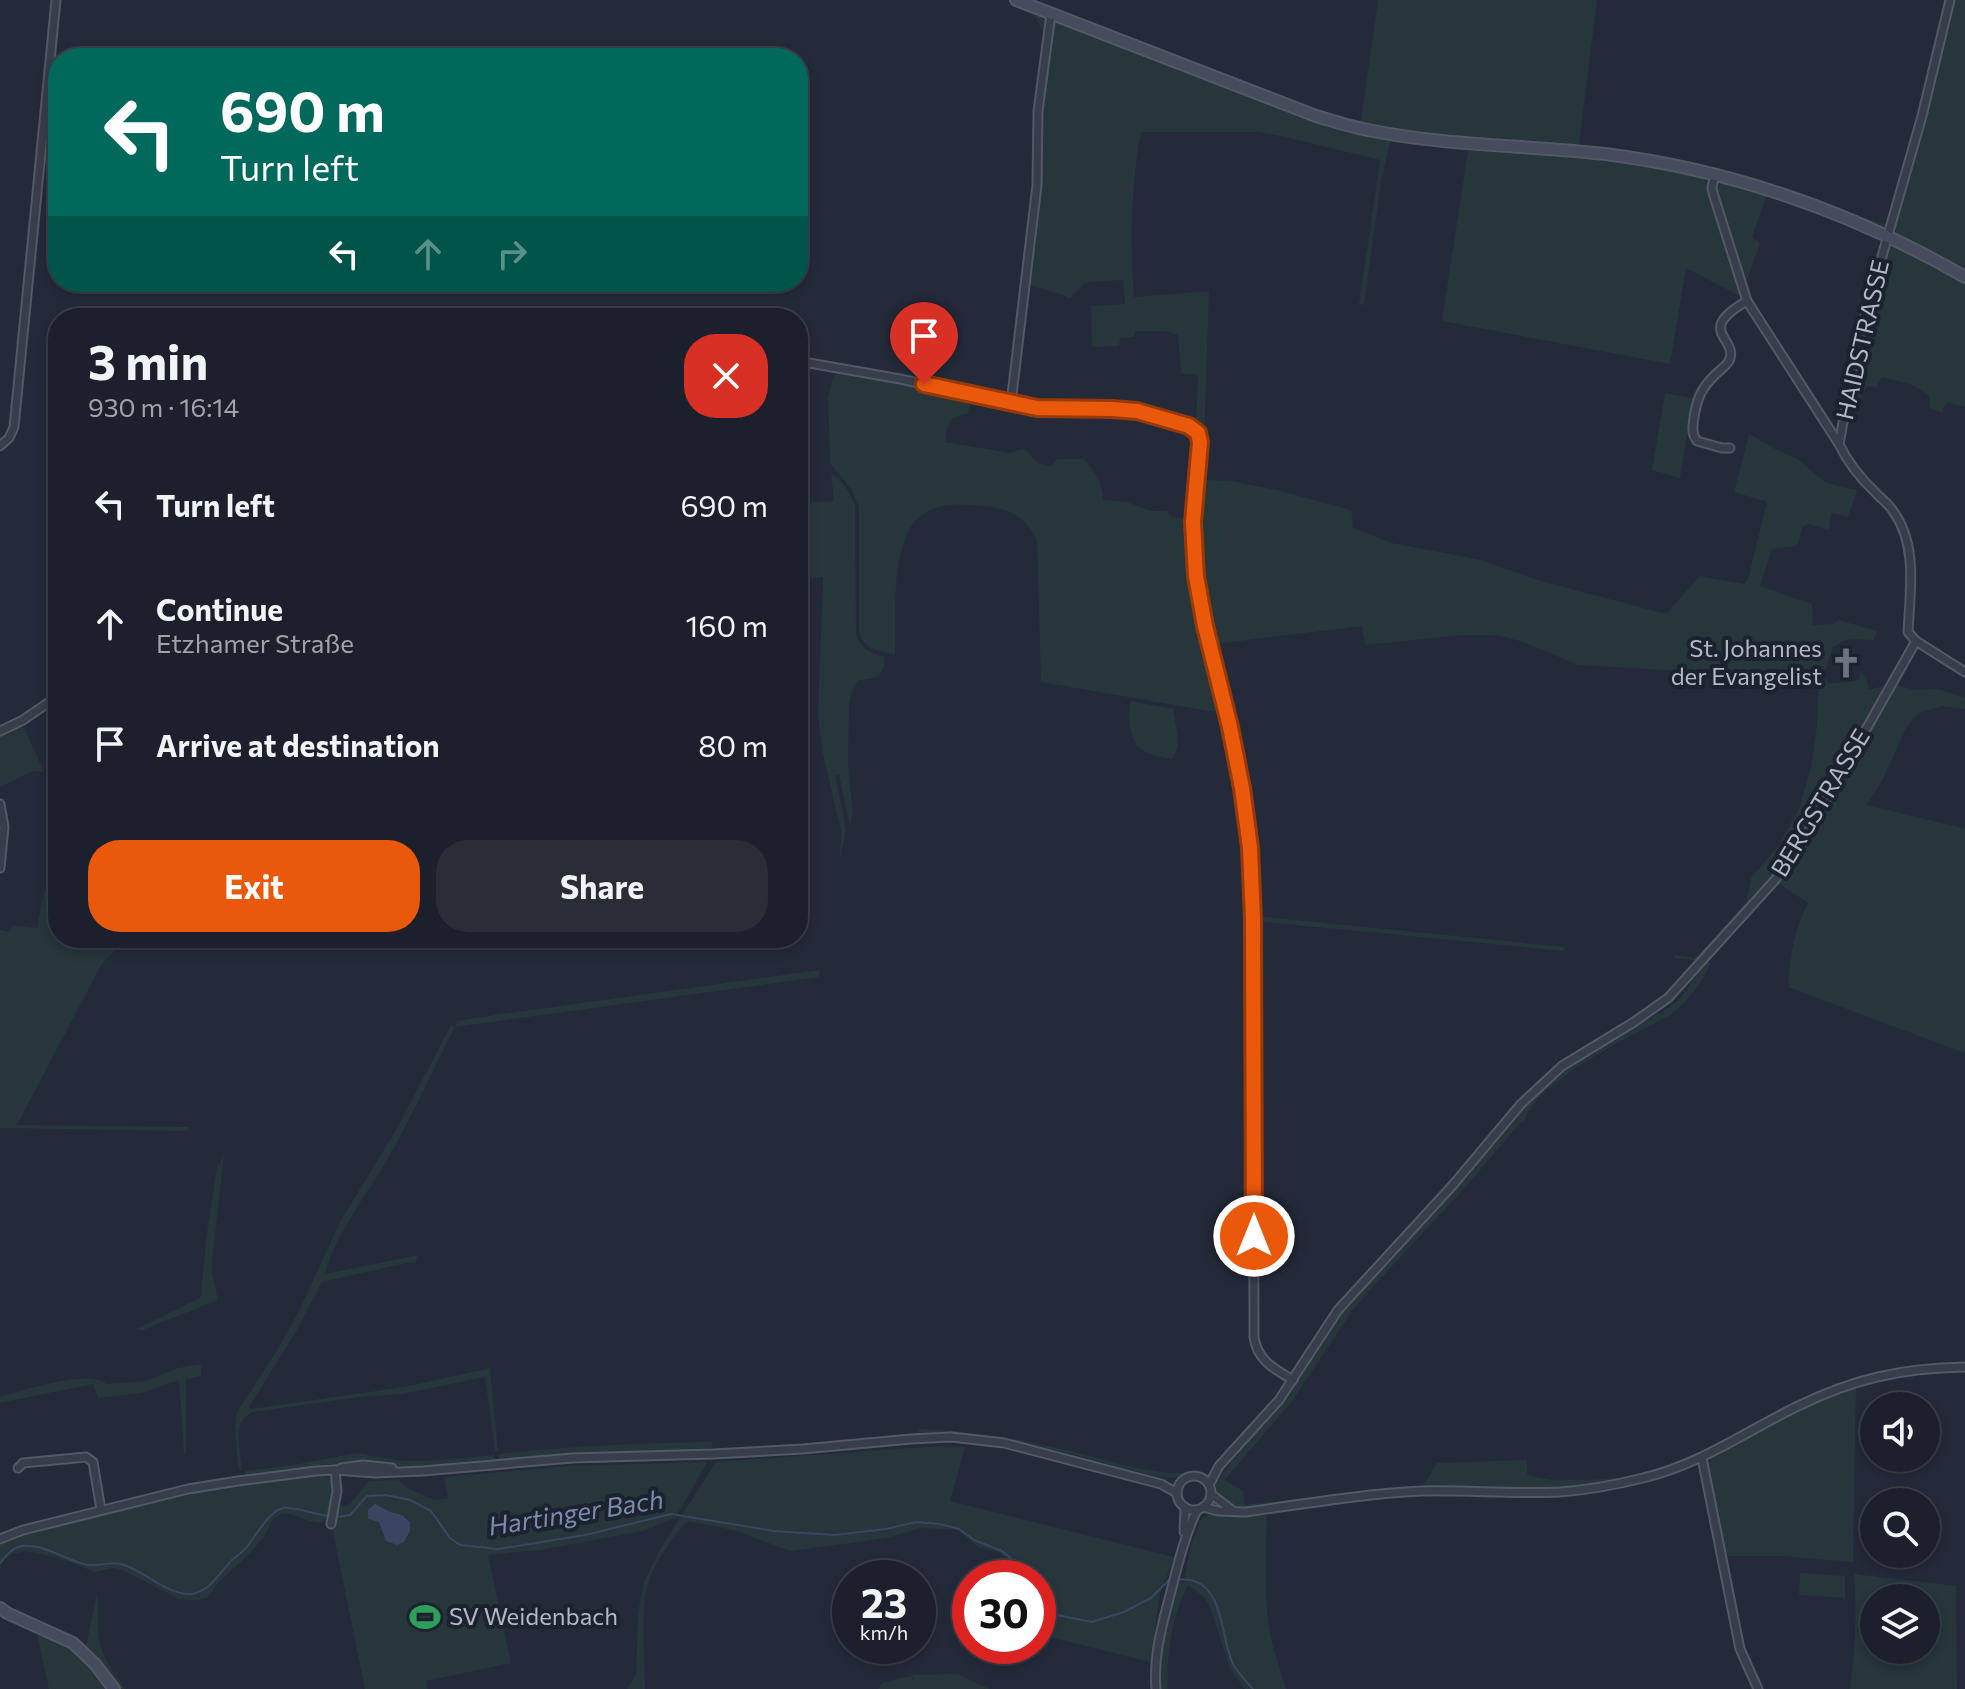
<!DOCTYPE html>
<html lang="en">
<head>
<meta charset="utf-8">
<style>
	:root { --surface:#1b202c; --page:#282d38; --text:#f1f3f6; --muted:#a0a3a9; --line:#393e48; --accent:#ea580c }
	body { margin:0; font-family:Commissioner,sans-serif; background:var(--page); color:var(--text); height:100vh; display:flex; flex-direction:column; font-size:30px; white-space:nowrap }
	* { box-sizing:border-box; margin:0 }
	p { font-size:26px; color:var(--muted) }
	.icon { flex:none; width:44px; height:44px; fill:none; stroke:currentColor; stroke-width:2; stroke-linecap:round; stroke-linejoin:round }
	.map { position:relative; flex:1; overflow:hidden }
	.drawer { position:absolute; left:48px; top:308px; width:760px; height:640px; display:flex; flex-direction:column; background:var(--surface); border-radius:32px; box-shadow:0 4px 12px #0003,0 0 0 2px var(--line) }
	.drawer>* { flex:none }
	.guide { position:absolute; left:48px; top:48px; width:760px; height:244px; border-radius:32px; box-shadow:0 4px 12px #0003,0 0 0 2px var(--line); background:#00695c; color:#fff; overflow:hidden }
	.buttons { position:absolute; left:1860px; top:1392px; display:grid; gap:16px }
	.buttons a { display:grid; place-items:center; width:80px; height:80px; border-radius:50%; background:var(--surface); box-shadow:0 4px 12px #0003,0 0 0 2px var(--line); font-size:40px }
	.speed { position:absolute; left:832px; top:1560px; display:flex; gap:16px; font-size:40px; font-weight:700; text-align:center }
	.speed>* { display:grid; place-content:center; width:104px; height:104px; border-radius:50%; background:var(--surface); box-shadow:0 4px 12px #0003,0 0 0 2px var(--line); line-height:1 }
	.speed small { font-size:20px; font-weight:400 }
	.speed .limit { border:12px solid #d22; background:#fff; color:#111 }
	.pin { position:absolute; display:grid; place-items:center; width:68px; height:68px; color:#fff; margin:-82px -34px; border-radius:50% 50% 50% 0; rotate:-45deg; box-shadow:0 0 8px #0007 }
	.pin .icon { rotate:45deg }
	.me { position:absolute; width:88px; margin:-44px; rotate:0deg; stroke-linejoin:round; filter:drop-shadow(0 0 6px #0008) }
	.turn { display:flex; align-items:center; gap:28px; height:168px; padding:0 40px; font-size:36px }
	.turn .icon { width:104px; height:104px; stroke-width:2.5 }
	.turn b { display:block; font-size:56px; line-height:68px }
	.lanes { display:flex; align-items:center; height:76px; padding:0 40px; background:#0003; justify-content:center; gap:40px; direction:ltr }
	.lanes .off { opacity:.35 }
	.round { display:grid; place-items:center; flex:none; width:84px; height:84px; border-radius:32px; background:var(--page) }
	.overview { display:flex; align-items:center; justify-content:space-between; height:136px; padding:0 40px }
	h1 { font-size:48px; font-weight:700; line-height:60px }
	.button { display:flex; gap:16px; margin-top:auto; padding:16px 40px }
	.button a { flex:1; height:92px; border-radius:32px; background:var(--accent); color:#fff; font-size:32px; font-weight:700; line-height:92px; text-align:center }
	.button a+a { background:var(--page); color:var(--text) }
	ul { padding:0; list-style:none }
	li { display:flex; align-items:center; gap:24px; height:120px; padding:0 40px }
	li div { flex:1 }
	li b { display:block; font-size:30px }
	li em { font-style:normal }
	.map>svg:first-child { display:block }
	.green { fill:#26363b; fill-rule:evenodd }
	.water { fill:#3a4562 }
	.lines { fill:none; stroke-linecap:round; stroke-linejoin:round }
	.stream { stroke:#3a4562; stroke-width:2 }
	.street-casing { stroke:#525865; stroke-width:11 }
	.secondary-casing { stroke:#525865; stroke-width:14 }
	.street { stroke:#373d4a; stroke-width:7 }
	.secondary { stroke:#464b5d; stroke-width:10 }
	.route-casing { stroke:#983908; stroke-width:20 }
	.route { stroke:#ea580c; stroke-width:14 }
	.labels { text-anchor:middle; stroke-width:8; stroke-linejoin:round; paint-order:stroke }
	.street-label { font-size:24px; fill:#b3b8c6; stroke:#1d222f }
	.poi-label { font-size:24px; fill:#b3b8c6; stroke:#1d222f; text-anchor:end }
	.water-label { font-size:26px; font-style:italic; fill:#7c8aac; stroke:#1d222f }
</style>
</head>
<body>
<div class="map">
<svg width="1965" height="1689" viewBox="0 0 1965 1689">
	<rect width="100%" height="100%" fill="#242a3a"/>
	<!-- green -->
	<g class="green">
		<path d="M 1378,0 L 1597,0 L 1579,145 L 1702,164 L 1767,182 L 1879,223 L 1889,224 L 1881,227 L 1766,185 L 1623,161 L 1688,172 L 1704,179 L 1722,227 L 1741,293 L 1738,295 L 1686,268 L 1670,364 L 1442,321 L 1468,151 L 1390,142 L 1381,183 L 1364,305 L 1359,304 L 1380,160 L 1281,136 L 1258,132 L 1141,132 C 1131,183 1130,245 1134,297 L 1209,291 L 1203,473 L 1204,480 L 1231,481 L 1277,490 L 1351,510 L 1353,528 L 1392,543 L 1481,560 L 1541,581 L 1666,614 L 1700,576 L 1744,584 L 1748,579 L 1767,502 L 1734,492 L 1749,434 L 1775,449 L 1796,458 L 1826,483 L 1857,490 L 1848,517 L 1831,513 L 1829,530 L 1809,524 L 1803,526 L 1797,546 L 1772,549 L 1760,586 L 1812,604 L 1813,625 L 1833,624 L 1839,620 L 1877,631 L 1874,640 L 1848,639 L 1833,647 L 1823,678 L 1829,683 L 1842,683 L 1859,680 L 1861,670 L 1867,680 L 1869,690 L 1890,684 L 1916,690 L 1938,689 L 1965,698 L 1965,709 L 1942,706 L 1918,713 L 1905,730 L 1883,779 L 1866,805 L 1963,828 L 1965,821 L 1963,827 L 1965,828 L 1965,1053 L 1788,987 L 1790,983 L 1788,982 C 1791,954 1794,928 1808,903 L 1778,883 L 1766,885 L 1696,960 L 1674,958 L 1674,955 L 1694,958 L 1698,955 L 1747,901 L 1751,878 L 1779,845 L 1799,808 L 1811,768 L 1817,726 L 1819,678 L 1768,672 L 1684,671 L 1578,665 L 1523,642 L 1505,637 L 1488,635 L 1463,635 L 1365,645 L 1362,626 L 1216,644 L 1214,638 L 1210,638 L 1201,598 L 1195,521 L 1201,432 L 1196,425 L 1198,375 L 1181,373 L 1178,335 L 1165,331 L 1135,331 L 1134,337 L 1120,338 L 1119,346 L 1092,347 L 1091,306 L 1125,304 L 1123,280 L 1086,282 L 1070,299 L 1063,295 L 1029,285 L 1046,37 L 1035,17 L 1019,5 L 1045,8 L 1054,7 L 1312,108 L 1361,121 Z"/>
		<polygon points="1953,0 1965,0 1965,270 1896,234 1895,228 1922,134"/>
		<polygon points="1725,182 1767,194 1752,237 1760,243 1744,288 1716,194 1718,187"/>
		<polygon points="1896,244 1965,282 1965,407 1946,402 1942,413 1930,408 1929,395 1910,384 1882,377 1876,387 1867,386 1861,395 1858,412 1847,410 1857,352 1885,253 1891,245"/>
		<path d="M 846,371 L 977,397 L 970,405 L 968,413 L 952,419 L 947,428 L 945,442 L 1011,453 L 1024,448 L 1038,463 L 1051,466 L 1057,459 L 1084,459 C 1096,472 1102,483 1103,500 L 1128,502 L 1139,507 L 1152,511 L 1166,511 L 1172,517 L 1191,519 L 1200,620 L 1221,701 L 1222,708 L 1215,712 L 1041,682 L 1037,541 C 1027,517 1008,508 983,506 C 963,504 941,502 923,514 C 889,538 896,617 895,655 L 870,648 L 861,639 L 859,632 L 859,507 L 851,489 L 830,463 L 828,398 L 833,377 L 837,374 Z"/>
		<polygon points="1665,393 1693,398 1680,478 1652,470"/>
		<path d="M 831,473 C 843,480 850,493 855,505 L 856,634 C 860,648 871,654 885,657 C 882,680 879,676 858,681 L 851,694 L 849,707 L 848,764 L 853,814 L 850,827 L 839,775 L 835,775 L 845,825 L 845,835 L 840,860 L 841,831 L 823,754 L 818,715 L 823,577 L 798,580 L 798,503 L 834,501 Z"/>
		<path d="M 1131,701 L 1173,709 C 1175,725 1183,746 1172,759 C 1162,757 1149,756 1141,749 C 1129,740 1127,714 1131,701 Z"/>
		<polygon points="17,725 24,728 44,772 32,771 0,787 0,732"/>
		<polygon points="58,880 58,938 127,938 101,965 17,1125 189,1127 188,1131 0,1128 0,930 10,932 12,925 37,928 44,892"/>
		<polygon points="1254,916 1565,947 1564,951 1254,921"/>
		<path d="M 1707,961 L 1711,963 C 1700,986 1689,1000 1669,1016 C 1632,1035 1534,1082 1524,1123 L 1521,1122 L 1464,1189 L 1379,1280 L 1352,1311 L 1292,1401 L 1225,1480 L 1243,1491 L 1245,1505 L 1377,1489 L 1422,1487 L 1437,1463 L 1527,1460 L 1527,1474 C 1544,1485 1613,1478 1636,1477 C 1565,1495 1494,1483 1422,1488 C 1363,1492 1304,1501 1246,1508 L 1224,1502 L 1216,1492 L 1216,1483 L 1246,1441 L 1281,1403 L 1340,1314 L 1370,1279 L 1434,1211 L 1532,1097 L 1559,1074 L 1623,1033 L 1665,1010 L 1680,999 Z"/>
		<path d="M 820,970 L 819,977 L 455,1027 C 432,1071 412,1117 387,1160 C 366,1197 336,1232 325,1274 L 418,1255 L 415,1263 L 411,1262 L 322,1282 L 297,1330 L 249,1407 L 251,1409 L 404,1387 L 490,1368 L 498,1451 L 495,1451 L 485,1377 L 402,1394 L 360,1397 L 253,1412 C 231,1421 241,1452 242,1471 L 238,1467 L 235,1426 L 237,1412 L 276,1352 L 298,1313 L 341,1220 L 396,1130 L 451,1025 L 455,1027 L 457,1021 L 495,1015 Z"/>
		<polygon points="224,1155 212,1260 212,1272 218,1300 143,1330 135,1330 201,1297 206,1239 217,1168"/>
		<polygon points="1258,1217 1278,1217 1277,1259 1257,1259"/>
		<path d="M 202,1364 L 201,1376 L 186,1379 L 186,1452 L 184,1454 L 179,1380 L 142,1393 L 98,1398 L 93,1384 L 0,1403 L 0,1396 C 25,1391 87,1368 107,1384 L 146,1381 L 178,1368 Z"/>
		<polygon points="1856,1384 1853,1562 1783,1556 1725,1556 1708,1467 1712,1455 1803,1407"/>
		<path d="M 917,1429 C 970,1430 1019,1439 1070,1451 C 1108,1460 1147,1474 1186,1473 C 1175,1479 1167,1478 1155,1476 C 1081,1458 996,1429 920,1435 Z"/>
		<path d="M 713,1442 L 711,1449 L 708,1450 L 558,1455 L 502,1460 L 499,1459 L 499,1454 C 570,1446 641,1443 713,1442 Z"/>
		<path d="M 938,1446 L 965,1447 L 950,1501 L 1174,1557 L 1160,1593 L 1150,1662 L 1038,1634 L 1038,1620 L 1041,1611 L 1038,1610 L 1038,1578 L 1024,1578 L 1020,1571 L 999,1552 L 978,1547 L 958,1530 L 921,1528 L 887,1538 L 791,1551 L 781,1548 L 738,1531 L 687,1521 C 672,1540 655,1560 648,1584 C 640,1613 645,1658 645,1689 L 627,1689 L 636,1674 L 638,1613 L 644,1582 L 660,1549 L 716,1462 Z"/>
		<polygon points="356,1453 403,1461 425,1461 494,1455 494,1461 424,1467 388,1466 354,1461 245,1476 245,1471 293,1465"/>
		<polygon points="703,1462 706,1462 706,1465 675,1518 643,1531 540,1550 488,1555 511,1663 426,1681 428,1689 365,1689 333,1532 337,1508 350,1504 369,1481 398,1480 411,1490 429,1498 437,1500 448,1498 444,1477 570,1466"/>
		<polygon points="320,1476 329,1477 333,1482 328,1520 320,1523 309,1521 291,1514 281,1514 274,1518 263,1538 251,1552 219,1582 208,1597 199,1600 179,1599 124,1571 113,1568 95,1572 59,1558 27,1551 12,1554 5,1559 0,1567 0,1544 22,1535 191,1492 273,1480"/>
		<path d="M 1267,1513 C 1266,1551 1264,1590 1269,1627 C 1272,1648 1280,1669 1286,1689 L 1245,1689 L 1230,1669 L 1210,1607 L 1204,1597 L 1188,1585 C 1172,1616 1166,1654 1168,1689 L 1160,1689 C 1157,1652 1167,1618 1177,1583 L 1184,1582 L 1189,1552 L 1200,1520 L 1209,1515 Z"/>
		<polygon points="1800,1573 1845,1576 1845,1598 1799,1595"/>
		<path d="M 1854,1574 L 1956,1586 L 1957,1689 L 1850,1689 C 1855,1649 1857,1614 1854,1574 ZM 1926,1598 L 1926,1650 L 1874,1650 L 1874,1598 Z"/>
		<path d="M 97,1593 C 100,1607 97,1619 98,1632 C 99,1654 114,1672 125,1689 L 119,1689 L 86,1646 Z"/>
		<polygon points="36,1629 51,1635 81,1653 110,1689 49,1689"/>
		<polygon points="957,1674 990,1689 878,1689 882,1683 911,1676 915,1684 912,1675"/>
	</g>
	<!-- water -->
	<polygon class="water" points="375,1504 390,1512 402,1515 410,1522 410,1531 404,1542 397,1545 386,1541 379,1522 368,1519 368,1510"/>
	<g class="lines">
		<!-- stream -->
		<g class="stream">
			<polyline points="337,1517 350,1515 367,1496 386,1495 410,1500 431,1511 450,1538 460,1545 498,1549 585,1535 671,1514 774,1531 835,1535 886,1529 916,1522 940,1524 959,1529 974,1540 1002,1551 1014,1561 1025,1578"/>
			<path d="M 0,1563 C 5,1557 11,1549 18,1547 C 39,1540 68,1562 88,1565 C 100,1566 112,1561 124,1565 C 146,1572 167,1595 191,1594 C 210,1592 220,1572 232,1560 C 237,1555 242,1553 246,1548 C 255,1537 269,1511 283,1508 C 292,1506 318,1515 330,1516"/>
			<path d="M 1038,1597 L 1052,1614 L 1092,1622 L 1124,1612 L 1151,1598 L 1169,1580 C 1177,1580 1186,1578 1194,1581 C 1224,1590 1221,1639 1233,1664 C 1238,1673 1246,1681 1253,1689"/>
		</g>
		<!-- street casing -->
		<g class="street-casing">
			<g id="street">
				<path d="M 1051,14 L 1038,111 L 1037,185 L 1011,403 L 1037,408 L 1112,409 L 1137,411 L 1189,426 L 1198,433 L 1200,442 L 1193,522 L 1196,576 L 1205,626 L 1230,727 L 1242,788 L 1250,848 L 1253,919 L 1254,1337 C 1257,1360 1274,1369 1293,1380"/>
				<path d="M 1715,175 L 1712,187 L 1713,193 L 1747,301 L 1839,444 C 1848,463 1860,478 1876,493 C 1881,499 1889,504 1893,511 C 1918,545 1910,592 1908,632 L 1916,641 L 1965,672"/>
				<polyline points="798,361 900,379 1011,403"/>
				<polyline points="1839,444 1859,337 1922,116 1950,0"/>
				<polyline points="0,446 9,438 14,427 56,0"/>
				<path d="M 1730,448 L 1722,448 L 1697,441 C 1691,433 1693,427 1694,417 C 1697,398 1702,387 1716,374 C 1720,370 1726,366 1729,361 C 1740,338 1693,332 1747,301"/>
				<polyline points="0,731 23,720 58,696"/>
				<polyline points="0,804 4,827 0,868"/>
				<polyline points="1702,1458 1740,1649 1758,1689"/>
				<polyline points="18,1468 23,1463 86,1457 93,1462 101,1510"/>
				<polyline points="341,1468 363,1465 392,1468"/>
				<circle cx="1194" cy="1493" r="17"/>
				<polyline points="1209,1485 1219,1466 1279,1400 1338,1310 1452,1186 1521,1104 1562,1066 1634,1022 1668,998 1775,880 1800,846 1916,641"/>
				<polyline points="1211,1494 1232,1510"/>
				<path d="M 1203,1507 L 1218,1511 L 1246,1512 C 1304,1504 1362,1494 1421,1491 C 1467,1490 1513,1494 1560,1492 C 1588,1490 1615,1485 1643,1478 C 1699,1465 1745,1432 1796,1407 C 1853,1379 1901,1368 1965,1367"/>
				<polyline points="331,1524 337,1491 335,1470"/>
				<polyline points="1184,1532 1185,1507"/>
				<polyline points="0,1539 23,1530 188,1489 238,1481 316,1471 335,1470 375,1473 423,1471 572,1458 713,1454 803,1449 911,1439 951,1437 1004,1443 1161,1484 1177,1493"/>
				<path d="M 1156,1689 C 1153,1656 1162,1626 1170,1595 C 1178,1564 1184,1538 1197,1510"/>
			</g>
		</g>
		<!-- secondary casing -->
		<g class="secondary-casing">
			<g id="secondary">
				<path d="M 1016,0 L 1316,116 C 1333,121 1351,127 1368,130 C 1446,146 1526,145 1605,154 C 1732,170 1854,213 1965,277"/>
				<polyline points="0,1608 7,1613 73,1643 95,1664 114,1689"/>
			</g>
		</g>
		<!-- street -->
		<use href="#street" class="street"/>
		<!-- secondary -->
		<use href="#secondary" class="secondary"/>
	</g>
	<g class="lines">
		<!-- route casing -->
		<g class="route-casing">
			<polyline id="route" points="924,384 1037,408 1112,409 1137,411 1189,426 1198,433 1200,442 1193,522 1196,576 1205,626 1230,727 1242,788 1250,848 1253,919 1254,1236"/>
		</g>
		<!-- route -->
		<use href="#route" class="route"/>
	</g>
	<!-- icons -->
	<defs>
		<g id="church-bare" transform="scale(2.4)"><path d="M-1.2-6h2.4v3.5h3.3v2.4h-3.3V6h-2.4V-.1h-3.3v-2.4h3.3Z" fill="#6b7280" stroke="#1d222f" stroke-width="2.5" paint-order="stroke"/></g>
		<g id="stadium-bare" transform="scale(2.4)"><path d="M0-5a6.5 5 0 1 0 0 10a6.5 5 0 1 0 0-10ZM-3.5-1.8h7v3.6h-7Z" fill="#2e9e5b" stroke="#1d222f" stroke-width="2.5" paint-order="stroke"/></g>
	</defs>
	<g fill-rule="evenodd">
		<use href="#church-bare" x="1846" y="663"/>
		<use href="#stadium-bare" x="425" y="1617"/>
	</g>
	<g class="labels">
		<!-- street labels -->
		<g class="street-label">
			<text transform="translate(1863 340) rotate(-77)" y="8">HAIDSTRASSE</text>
			<text transform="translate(1821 803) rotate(-59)" y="8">BERGSTRASSE</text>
		</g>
		<!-- poi labels -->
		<g class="poi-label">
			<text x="1822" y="657">St. Johannes<tspan x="1822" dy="28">der Evangelist</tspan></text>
			<text x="449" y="1625" text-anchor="start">SV Weidenbach</text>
		</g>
		<!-- water labels -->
		<g class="water-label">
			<text transform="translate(576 1513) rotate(-9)" y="9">Hartinger Bach</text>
		</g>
	</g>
</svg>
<div class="buttons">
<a><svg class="icon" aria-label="sound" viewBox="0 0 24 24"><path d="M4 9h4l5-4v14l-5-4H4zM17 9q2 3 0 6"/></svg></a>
<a><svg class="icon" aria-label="search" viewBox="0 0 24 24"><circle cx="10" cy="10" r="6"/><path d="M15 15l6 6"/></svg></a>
<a><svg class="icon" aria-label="layers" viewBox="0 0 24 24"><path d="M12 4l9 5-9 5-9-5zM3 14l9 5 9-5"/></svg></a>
</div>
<div class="speed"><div>23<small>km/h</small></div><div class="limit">30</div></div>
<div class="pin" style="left:924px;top:384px;background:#d93025"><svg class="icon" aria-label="arrive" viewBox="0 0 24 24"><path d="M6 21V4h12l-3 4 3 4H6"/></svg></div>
<svg class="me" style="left:1254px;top:1236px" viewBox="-20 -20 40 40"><circle r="17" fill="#ea580c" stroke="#fff" stroke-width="3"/><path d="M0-11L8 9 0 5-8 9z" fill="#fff"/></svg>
<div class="guide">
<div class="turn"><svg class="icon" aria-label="left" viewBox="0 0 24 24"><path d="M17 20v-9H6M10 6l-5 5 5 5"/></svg><div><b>690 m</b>Turn left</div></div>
<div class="lanes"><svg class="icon" aria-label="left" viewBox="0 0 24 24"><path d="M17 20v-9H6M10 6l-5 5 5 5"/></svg><svg class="icon off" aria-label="ahead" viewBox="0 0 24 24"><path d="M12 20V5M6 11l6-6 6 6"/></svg><svg class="icon off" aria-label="right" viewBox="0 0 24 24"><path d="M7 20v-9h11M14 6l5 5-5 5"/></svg></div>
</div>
<section class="drawer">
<div class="overview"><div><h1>3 min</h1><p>930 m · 16:14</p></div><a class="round" style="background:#d93025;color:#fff"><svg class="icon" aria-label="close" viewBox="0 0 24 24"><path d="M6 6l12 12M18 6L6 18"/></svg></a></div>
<ul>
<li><svg class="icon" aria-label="left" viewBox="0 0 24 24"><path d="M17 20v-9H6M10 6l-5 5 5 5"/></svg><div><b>Turn left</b></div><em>690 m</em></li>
<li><svg class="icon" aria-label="ahead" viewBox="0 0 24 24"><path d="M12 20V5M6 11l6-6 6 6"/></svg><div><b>Continue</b><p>Etzhamer Straße</p></div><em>160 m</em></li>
<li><svg class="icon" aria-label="arrive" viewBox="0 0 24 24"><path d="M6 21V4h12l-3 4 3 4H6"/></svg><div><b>Arrive at destination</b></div><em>80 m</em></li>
</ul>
<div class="button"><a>Exit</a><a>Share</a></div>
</section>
</div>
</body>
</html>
